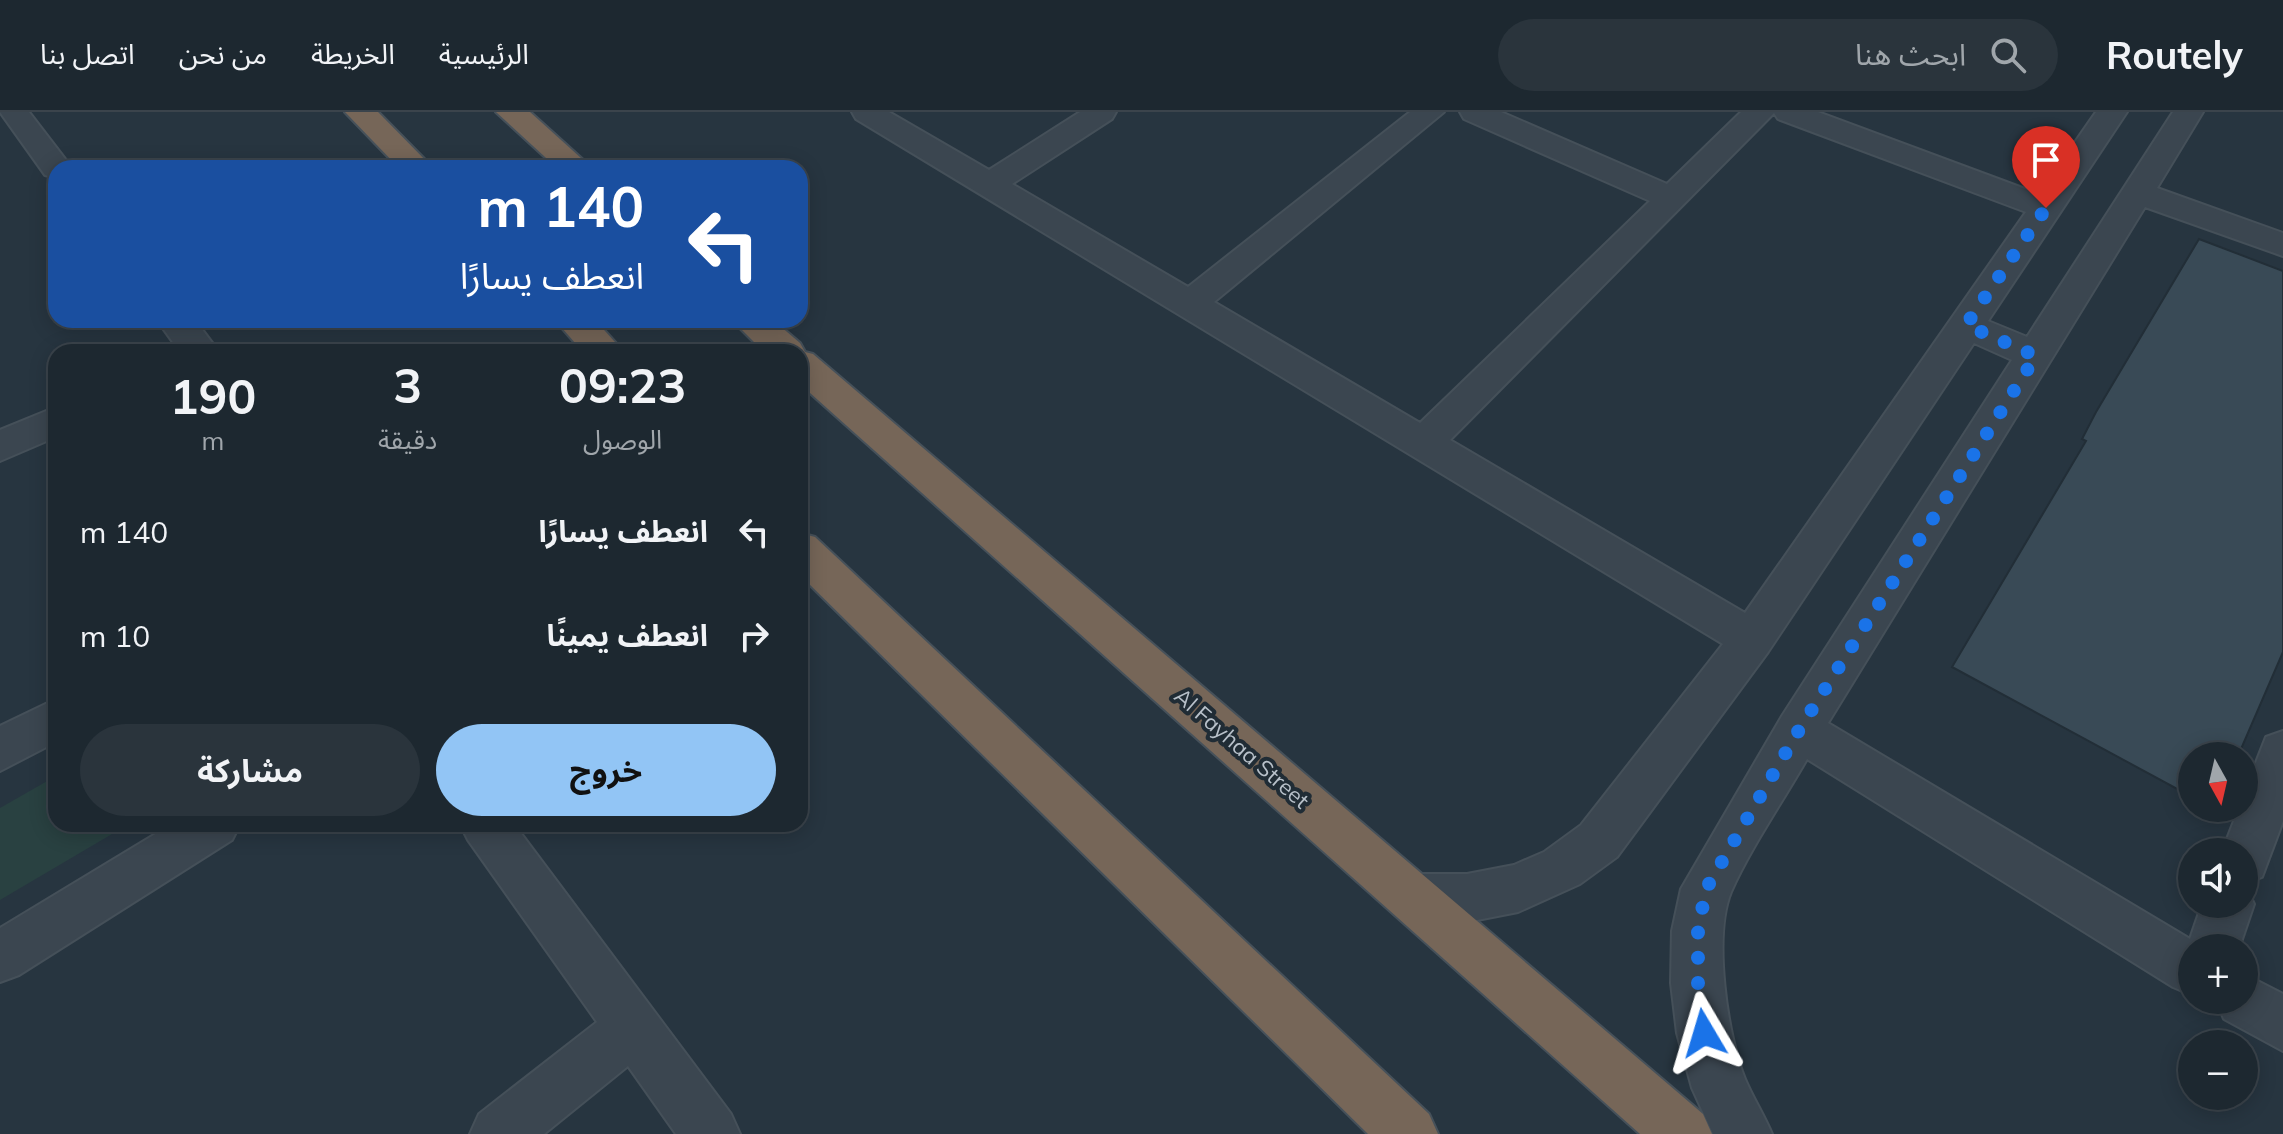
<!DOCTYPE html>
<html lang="ar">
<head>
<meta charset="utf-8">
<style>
	:root { --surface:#1d2830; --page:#2a343c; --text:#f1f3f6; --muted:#a0a6ab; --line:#3b444c; --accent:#92c5f5 }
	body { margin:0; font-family:Mulish,"Noto Sans Arabic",sans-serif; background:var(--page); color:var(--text); direction:rtl; height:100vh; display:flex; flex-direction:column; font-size:30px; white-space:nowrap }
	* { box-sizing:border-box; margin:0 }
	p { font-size:26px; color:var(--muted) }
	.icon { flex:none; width:44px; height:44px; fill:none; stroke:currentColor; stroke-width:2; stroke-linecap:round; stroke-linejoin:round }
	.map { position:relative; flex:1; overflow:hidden; direction:ltr }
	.details { position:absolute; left:48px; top:232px; width:760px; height:488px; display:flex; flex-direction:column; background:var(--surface); border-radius:24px; box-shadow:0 4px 20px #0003,0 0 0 2px var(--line); direction:rtl }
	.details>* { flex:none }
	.guide { position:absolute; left:48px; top:48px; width:760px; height:168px; border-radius:24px; box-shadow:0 4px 20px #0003,0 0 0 2px var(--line); direction:rtl; background:#1a4fa0; color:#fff; overflow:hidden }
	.needle { width:52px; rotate:172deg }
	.tools { position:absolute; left:2178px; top:630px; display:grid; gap:16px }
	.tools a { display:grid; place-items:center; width:80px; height:80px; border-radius:50%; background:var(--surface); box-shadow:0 4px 20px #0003,0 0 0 2px var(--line); font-size:40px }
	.pin { position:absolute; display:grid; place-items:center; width:68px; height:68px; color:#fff; margin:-82px -34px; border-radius:50% 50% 50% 0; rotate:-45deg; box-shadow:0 0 8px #0007 }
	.pin .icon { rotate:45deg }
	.me { position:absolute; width:88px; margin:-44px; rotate:353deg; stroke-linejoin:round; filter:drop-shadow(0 0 6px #0008) }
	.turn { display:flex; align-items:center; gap:28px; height:168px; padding:0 32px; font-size:36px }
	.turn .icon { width:104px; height:104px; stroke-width:2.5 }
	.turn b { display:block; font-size:56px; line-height:68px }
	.eta { display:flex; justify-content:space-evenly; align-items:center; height:136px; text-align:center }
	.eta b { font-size:48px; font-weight:700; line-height:56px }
	.primary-button { display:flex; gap:16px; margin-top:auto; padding:16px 32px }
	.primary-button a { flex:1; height:92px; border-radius:48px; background:var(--accent); color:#111; font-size:32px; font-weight:700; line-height:92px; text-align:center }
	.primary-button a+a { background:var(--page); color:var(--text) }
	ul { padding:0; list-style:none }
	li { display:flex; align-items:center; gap:24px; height:104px; padding:0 32px }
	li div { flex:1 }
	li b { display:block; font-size:30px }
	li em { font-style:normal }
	header { display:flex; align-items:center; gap:48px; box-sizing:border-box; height:112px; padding:0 40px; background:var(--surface); border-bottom:2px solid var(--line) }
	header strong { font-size:38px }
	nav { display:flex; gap:44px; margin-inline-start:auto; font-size:28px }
	.search { width:560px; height:72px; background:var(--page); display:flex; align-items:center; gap:20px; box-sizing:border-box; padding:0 28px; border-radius:44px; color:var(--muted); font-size:30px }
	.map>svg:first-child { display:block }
	.green { fill:#294141 }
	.building { fill:#394a56; stroke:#222e37; stroke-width:2 }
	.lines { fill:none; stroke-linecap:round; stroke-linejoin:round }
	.minor-casing { stroke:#455059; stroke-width:4 }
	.highway-casing { stroke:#46515a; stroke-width:4 }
	.minor { fill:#3b4650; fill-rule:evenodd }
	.highway { fill:#766658; fill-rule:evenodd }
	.route { stroke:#1a73e8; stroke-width:14; stroke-dasharray:0 25.2 }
	.labels { text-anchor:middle; stroke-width:8; stroke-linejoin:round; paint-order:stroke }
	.street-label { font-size:22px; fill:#b8c1ca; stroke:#202c35 }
</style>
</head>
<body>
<header>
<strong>Routely</strong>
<div class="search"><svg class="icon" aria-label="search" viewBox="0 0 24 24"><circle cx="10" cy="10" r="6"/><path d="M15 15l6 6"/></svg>ابحث هنا</div>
<nav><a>الرئيسية</a><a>الخريطة</a><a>من نحن</a><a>اتصل بنا</a></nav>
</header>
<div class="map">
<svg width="2283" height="1022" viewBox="0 0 2283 1022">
	<rect width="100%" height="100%" fill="#273540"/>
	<!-- green -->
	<polygon class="green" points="56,664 56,712 129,712 0,788 0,696"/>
	<!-- building -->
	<polygon class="building" points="2199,127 2283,159 2283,540 2238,644 2192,644 2192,685 1952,555 2086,329 2082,327 2096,300"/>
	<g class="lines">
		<!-- minor casing -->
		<g class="minor-casing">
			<g id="minor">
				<polygon points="0,0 29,0 72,56 56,56 56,66 45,63"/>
				<path d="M 852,0 L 889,0 L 989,58 L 1080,0 L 1116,0 L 1112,7 L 1012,72 L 1188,175 L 1410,0 L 1444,0 L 1214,190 L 1420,311 L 1650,89 L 1464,7 L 1460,0 L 1501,0 L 1667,72 L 1741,0 L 1818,0 L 2039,82 L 2096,0 L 2127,0 L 1988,209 L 2027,225 L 2173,0 L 2203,0 L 2157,76 L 2283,121 L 2283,144 L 2145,95 L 1828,611 L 2190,827 L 2202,792 L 2244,792 L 2246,775 L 2254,792 L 2239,836 L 2192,836 L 2192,883 L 2173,875 L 1807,647 C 1783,689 1750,737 1731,780 C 1713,824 1727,923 1745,967 C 1753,986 1764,1003 1772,1022 L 1713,1022 L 1692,976 L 1677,921 L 1671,871 L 1672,819 L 1681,777 L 1782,604 L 2012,248 L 1974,231 L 1768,540 L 1617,745 L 1580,772 L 1518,800 L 1467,810 L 1414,810 L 1396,803 L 1388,786 L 1396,769 L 1414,762 L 1467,762 L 1514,753 L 1544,740 L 1581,713 L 1723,532 L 856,7 ZM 1774,1 L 1778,7 L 2026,100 L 1745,501 L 1450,328 Z"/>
				<polygon points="157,208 195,208 219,240 180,240"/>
				<polygon points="56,295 56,325 0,349 0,318"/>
				<polygon points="56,587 56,630 0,659 0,614"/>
				<polygon points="2283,619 2283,709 2262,765 2244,772 2244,740 2222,740 2239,696 2244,696 2244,681 2266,625"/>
				<polygon points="172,712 240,712 232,728 19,863 0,870 0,816"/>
				<polygon points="460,712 514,712 731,1002 740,1022 676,1022 628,954 544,1022 470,1022 479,1002 597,910 468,728"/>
				<polygon points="2244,862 2283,882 2283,939 2224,907 2216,888 2244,888"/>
			</g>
		</g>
		<!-- highway casing -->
		<g class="highway-casing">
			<g id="highway">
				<polygon points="345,0 378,0 433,56 399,56"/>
				<polygon points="496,0 530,0 592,56 557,56"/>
				<polygon points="555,208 595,208 624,240 583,240"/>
				<polygon points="732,208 773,208 800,231 805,240 813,242 1703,1002 1712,1022 1640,1022 800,272 800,240 764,240"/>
				<polygon points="800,421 815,425 1429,1002 1438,1022 1368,1022 800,463"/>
			</g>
		</g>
		<!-- minor -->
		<use href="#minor" class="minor"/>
		<!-- highway -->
		<use href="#highway" class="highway"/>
	</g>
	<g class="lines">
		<!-- route -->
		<polyline class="route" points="1704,921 1698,871 1698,819 1706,777 1799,618 2036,244 1966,213 2046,96"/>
	</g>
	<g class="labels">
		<!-- street labels -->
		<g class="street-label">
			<text transform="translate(1242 636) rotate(41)" y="8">Al Fayhaa Street</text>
		</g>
	</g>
</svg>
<div class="tools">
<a><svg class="needle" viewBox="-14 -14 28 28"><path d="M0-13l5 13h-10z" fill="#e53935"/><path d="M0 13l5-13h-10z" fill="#a0a6ab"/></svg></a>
<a><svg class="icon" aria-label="sound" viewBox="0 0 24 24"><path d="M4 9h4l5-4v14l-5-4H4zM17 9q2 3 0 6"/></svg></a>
<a>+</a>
<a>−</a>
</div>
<div class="pin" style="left:2046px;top:96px;background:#d93025"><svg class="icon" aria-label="arrive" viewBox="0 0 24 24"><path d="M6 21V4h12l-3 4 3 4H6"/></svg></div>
<svg class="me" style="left:1704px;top:921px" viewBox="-20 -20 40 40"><path d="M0-17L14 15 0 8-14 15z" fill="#1a73e8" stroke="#fff" stroke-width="4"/></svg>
<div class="guide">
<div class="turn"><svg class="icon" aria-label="left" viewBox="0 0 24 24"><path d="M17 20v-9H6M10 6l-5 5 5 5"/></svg><div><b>140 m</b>انعطف يسارًا</div></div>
</div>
<section class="details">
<div class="eta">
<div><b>09:23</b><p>الوصول</p></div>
<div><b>3</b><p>دقيقة</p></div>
<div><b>190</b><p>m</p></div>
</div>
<ul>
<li><svg class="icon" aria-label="left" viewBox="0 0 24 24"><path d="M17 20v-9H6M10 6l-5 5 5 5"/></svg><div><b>انعطف يسارًا</b></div><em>140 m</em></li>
<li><svg class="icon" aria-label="right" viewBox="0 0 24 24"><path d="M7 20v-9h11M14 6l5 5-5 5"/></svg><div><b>انعطف يمينًا</b></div><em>10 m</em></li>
</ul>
<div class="primary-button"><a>خروج</a><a>مشاركة</a></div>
</section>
</div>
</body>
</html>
